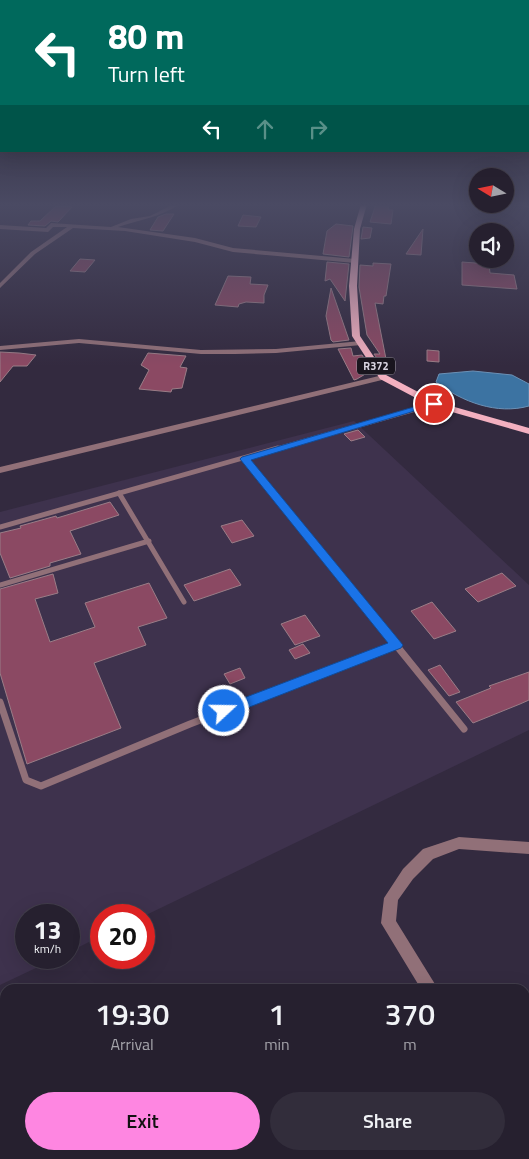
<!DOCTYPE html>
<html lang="en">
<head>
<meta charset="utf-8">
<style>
	:root { --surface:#26202f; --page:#322d3b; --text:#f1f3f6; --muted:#a4a3aa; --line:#423e4b; --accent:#fe86e1 }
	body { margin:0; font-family:"Titillium Web",sans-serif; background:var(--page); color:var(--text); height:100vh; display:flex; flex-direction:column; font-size:19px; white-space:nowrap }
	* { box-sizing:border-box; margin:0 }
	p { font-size:16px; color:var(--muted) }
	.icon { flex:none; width:28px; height:28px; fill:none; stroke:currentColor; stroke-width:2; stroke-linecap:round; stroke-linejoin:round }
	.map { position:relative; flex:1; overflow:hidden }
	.side { position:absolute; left:0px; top:984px; width:530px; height:176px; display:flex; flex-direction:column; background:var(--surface); border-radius:15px 15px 0 0; box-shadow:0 5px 20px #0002,0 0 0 1px var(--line) }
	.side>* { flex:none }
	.top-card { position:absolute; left:0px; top:0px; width:530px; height:152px; box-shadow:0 5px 20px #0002,0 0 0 1px var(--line); background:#00695c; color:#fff; overflow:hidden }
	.needle { width:32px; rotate:280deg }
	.fabs { position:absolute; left:469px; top:168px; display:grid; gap:10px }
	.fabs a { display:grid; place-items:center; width:45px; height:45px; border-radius:50%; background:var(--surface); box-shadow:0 5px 20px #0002,0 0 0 1px var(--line); font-size:25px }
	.speed { position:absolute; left:15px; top:904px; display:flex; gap:10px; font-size:25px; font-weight:700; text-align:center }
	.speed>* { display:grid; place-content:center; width:65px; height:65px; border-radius:50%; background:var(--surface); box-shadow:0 5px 20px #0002,0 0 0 1px var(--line); line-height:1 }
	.speed small { font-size:12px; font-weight:400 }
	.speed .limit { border:8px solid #d22; background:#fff; color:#111 }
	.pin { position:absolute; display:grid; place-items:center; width:42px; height:42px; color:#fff; margin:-21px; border:2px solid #fff; border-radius:50%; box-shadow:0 1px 5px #0007 }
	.me { position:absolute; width:55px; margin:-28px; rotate:69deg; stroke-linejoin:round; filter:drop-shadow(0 0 4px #0008) }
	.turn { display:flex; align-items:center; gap:18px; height:105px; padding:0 25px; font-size:22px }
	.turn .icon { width:65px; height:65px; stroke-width:2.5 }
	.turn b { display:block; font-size:35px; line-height:42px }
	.lanes { display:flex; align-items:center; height:48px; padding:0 25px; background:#0003; justify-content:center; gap:25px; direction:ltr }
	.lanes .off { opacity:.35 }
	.eta { display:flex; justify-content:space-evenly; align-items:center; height:85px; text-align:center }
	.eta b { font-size:30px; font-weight:600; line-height:35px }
	.cta { display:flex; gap:10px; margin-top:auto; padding:10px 25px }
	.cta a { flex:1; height:58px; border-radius:30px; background:var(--accent); color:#111; font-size:20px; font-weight:600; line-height:58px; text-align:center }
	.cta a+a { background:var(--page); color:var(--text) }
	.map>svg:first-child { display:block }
	.built { fill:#3e324d }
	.water { fill:#3c73a2; stroke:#6b90b5 }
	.building { fill:#8b4963; stroke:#9a7d87 }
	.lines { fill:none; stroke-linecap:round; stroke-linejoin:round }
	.lane-far2 { stroke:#917078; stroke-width:4.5 }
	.lane-far1 { stroke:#917078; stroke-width:5 }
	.lane { stroke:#917078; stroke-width:7 }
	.street { fill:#917078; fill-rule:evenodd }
	.primary { fill:#f3b0c0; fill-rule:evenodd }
	.route { fill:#1a73e8; stroke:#114b97 }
	.labels { text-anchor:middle; stroke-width:4; stroke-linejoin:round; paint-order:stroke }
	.shield { fill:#19151e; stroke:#9f9ba6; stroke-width:1 }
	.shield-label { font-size:11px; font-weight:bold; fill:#d9d4e1 }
</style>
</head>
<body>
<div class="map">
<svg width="529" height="1159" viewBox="0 0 529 1159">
	<rect width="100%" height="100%" fill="#332a3f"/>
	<!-- built -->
	<polygon class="built" points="354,421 529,585 529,730 144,916 101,915 101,936 69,952 69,915 26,915 26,958 57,958 0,985 0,512"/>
	<!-- water -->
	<path class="water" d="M 473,371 L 512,375 L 529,384 L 529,406 C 497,415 462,402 436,382 L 439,374 Z"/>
	<!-- building -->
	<g class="building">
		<polygon points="376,204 389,205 388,210 393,210 391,224 370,222"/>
		<polygon points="56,206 72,207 58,222 51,221 45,226 28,225 31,221 40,221"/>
		<polygon points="166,214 174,214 163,231 150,230 158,217"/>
		<polygon points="243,215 261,217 256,227 238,226"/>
		<polygon points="336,224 353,226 349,257 323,254 327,231"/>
		<polygon points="363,227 372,228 370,238 361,239"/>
		<polygon points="423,229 421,255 406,254"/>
		<polygon points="80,259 95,260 85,272 70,271"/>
		<polygon points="327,262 349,264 345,301 330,279 325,281"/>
		<polygon points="462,262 489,264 490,273 514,275 517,289 462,285"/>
		<polygon points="373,263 391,264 386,296 384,296 383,304 375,303 386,359 395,366 384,368 374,354 380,354 367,335 359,287 360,265 373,266"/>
		<polygon points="228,276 251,277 250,284 268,285 264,295 264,303 246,302 239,304 238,307 215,305"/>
		<polygon points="331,288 349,340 333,342 331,340 326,316"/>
		<polygon points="351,348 353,356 362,355 372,370 357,379 354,380 338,349"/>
		<polygon points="427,350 439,351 439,362 427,361"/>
		<polygon points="0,352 19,353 36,355 27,366 13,366 0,382"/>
		<polygon points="148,353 186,356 180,367 187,368 182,388 172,389 171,392 139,389 149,370 141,365"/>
		<polygon points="358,430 365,437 351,441 344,434"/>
		<polygon points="110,502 119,515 70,531 81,554 50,563 50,566 10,578 0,553 0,533 21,528 20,526 56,516 57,518"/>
		<polygon points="242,520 254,536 232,543 221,526"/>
		<polygon points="230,569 241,585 194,601 184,585"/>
		<polygon points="502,573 516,586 478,602 465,589"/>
		<polygon points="53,574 58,593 35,599 50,642 95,627 85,603 149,583 167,618 138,627 146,645 94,663 121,728 27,764 0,673 0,589"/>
		<polygon points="432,602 456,631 434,639 411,611"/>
		<polygon points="305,615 320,636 295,645 281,624"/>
		<polygon points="303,644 310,653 295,659 289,650"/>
		<polygon points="440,665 460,692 449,696 428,670"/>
		<polygon points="240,668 245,678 230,684 224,674"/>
		<polygon points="529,672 529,700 520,704 473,723 456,702 491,688 489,686"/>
	</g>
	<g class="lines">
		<!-- lane-far2 -->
		<polyline class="lane-far2" points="273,450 434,404"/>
		<!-- lane-far1 -->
		<g class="lane-far1">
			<polyline points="245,459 383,628"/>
			<polyline points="119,493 184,602"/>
			<polyline points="0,527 278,448"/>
			<polyline points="0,585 149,541"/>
		</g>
		<!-- lane -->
		<g class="lane">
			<polyline points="396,645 464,729"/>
			<polyline points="0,702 26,780 41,786 190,724 396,645 382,627"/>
		</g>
		<!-- street -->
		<g class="street">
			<path d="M 174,204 L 180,204 C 161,217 139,220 118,227 L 195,238 L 233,248 L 355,259 L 358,261 L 355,263 L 233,252 L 195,242 L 125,231 L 73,228 L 35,254 L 0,288 L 0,283 L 31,252 L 67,227 L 53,227 L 48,232 L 0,229 L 0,225 L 46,228 L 51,223 L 111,227 L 131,219 L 150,216 Z"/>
			<polygon points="521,204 529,205 529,208 521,205"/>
			<polygon points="79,339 201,350 276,349 361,341 364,343 361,345 276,353 235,354 201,354 79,343 0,350 0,346"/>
			<polygon points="383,375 387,377 386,379 0,473 0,467"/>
			<polygon points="459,837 529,842 529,854 459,849 433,859 413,879 398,900 396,921 438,989 421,989 381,923 384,898 403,869 423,849"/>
			<polygon points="525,1136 529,1138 529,1159 523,1157 521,1155 525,1155"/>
		</g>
		<!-- primary -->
		<polygon class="primary" points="361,204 367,204 360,229 357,286 360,336 386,375 437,402 529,428 529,434 431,406 380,379 352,336 349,286 354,229"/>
	</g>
	<!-- sky -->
	<linearGradient id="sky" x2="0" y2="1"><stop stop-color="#1c1723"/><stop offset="0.56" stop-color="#4a4a63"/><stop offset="1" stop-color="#4a4a63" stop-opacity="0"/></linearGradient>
	<rect width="529" height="366" fill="url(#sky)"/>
	<!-- route -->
	<polygon class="route" points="431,402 438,404 251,460 403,645 401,648 229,715 224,716 220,715 218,711 220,707 388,643 240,459 242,457"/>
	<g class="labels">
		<!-- shield labels -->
		<rect class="shield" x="357" y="357.5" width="38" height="17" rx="4"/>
		<g class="shield-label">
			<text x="376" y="370">R372</text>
		</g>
	</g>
</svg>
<div class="fabs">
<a><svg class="needle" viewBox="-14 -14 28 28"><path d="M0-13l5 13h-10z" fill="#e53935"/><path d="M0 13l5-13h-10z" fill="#a4a3aa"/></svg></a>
<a><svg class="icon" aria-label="sound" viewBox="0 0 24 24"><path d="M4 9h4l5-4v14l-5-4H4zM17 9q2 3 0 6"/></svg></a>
</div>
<div class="speed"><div>13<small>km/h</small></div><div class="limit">20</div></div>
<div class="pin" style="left:434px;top:404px;background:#d93025"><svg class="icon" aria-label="arrive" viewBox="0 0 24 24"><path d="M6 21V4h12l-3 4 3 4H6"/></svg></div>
<svg class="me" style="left:224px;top:711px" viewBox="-20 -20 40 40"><circle r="17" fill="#1a73e8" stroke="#fff" stroke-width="3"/><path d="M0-11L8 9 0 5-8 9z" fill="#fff"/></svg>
<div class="top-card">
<div class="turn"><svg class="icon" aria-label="left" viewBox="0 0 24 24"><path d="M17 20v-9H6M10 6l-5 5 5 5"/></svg><div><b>80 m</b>Turn left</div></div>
<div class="lanes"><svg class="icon" aria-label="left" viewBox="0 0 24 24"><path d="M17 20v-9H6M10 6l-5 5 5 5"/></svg><svg class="icon off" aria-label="ahead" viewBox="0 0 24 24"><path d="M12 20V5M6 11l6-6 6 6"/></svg><svg class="icon off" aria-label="right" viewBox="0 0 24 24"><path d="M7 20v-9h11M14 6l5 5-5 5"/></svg></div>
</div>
<section class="side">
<div class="eta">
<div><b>19:30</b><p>Arrival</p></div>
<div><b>1</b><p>min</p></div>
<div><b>370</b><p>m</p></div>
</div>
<div class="cta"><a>Exit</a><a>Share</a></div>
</section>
</div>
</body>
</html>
